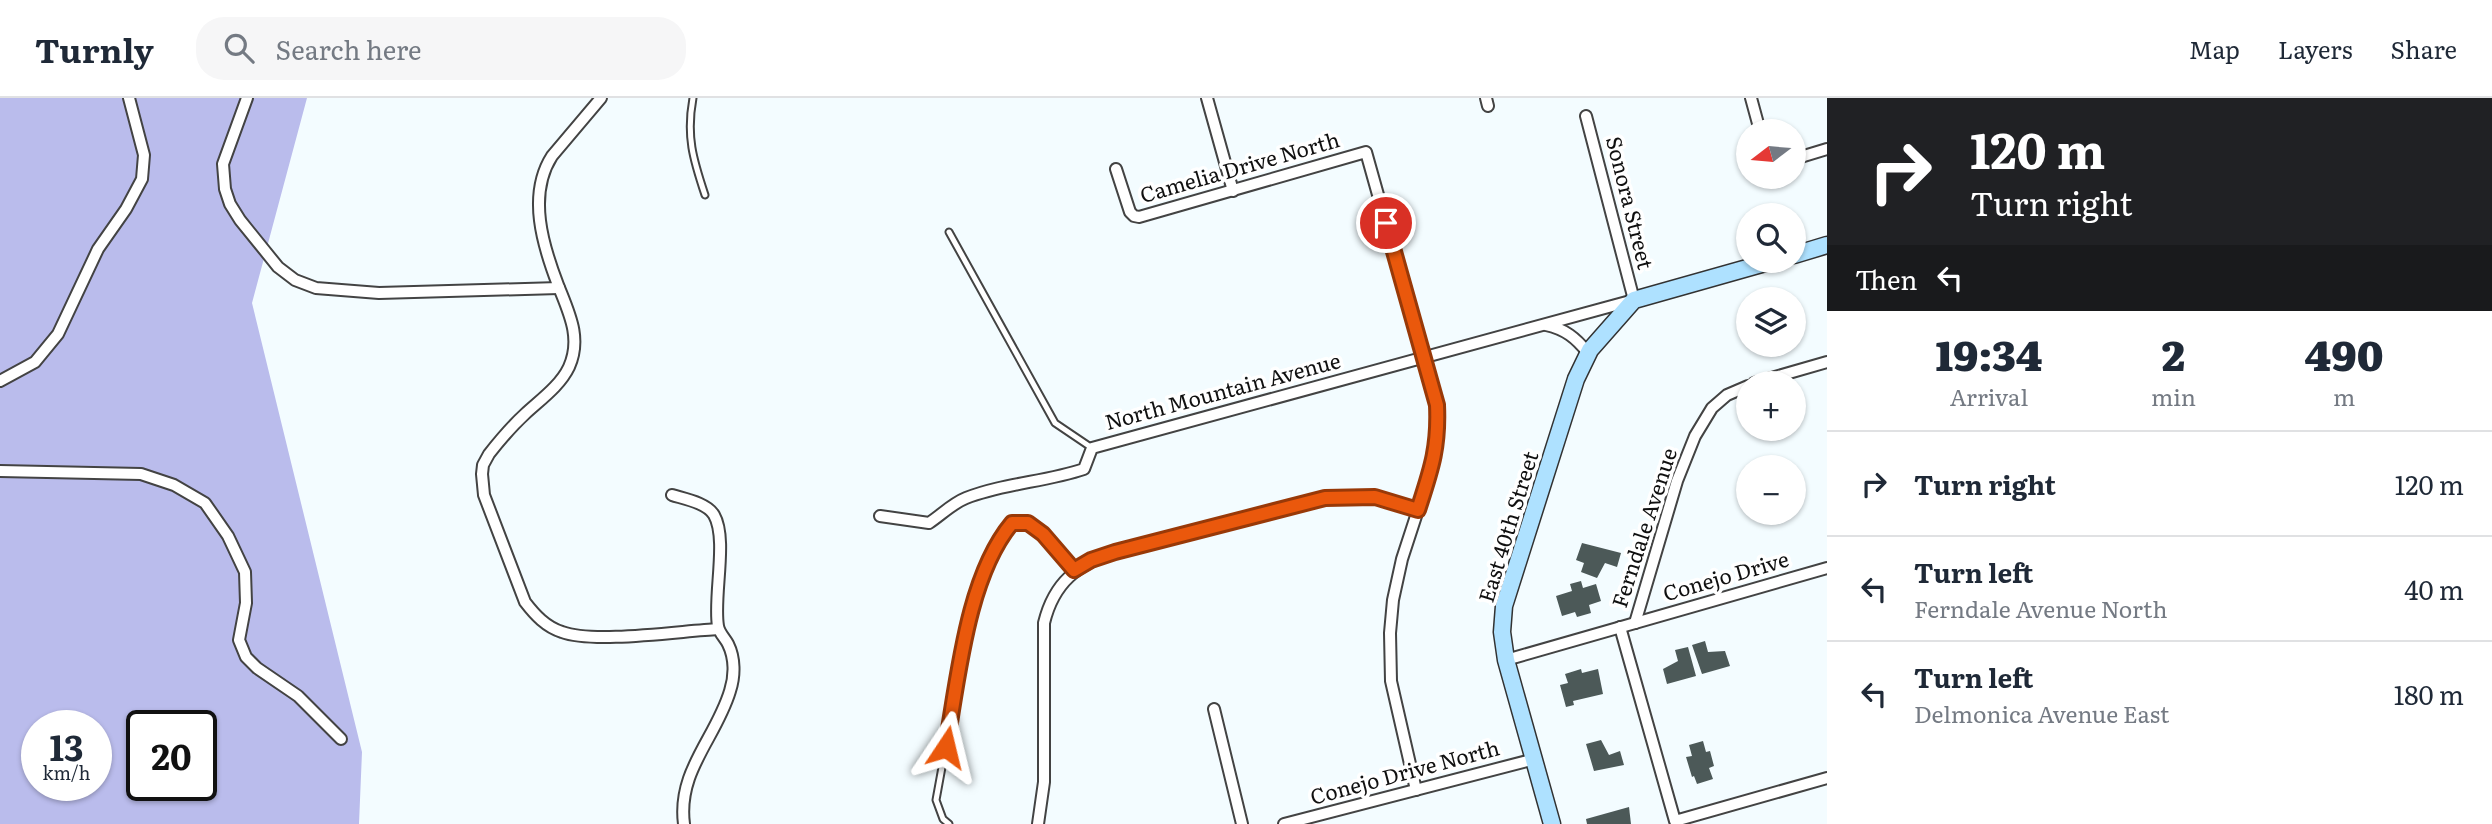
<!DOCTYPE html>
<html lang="en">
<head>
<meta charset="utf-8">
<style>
	:root { --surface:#fff; --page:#f6f6f7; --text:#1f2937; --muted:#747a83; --line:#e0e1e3 }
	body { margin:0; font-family:Literata,serif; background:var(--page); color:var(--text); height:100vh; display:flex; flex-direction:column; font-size:26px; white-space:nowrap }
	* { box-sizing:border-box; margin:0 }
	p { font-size:23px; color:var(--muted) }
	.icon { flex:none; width:38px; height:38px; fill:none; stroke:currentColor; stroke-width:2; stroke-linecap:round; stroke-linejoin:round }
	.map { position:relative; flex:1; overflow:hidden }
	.details { display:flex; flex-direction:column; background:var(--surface); width:665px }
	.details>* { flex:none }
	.hud { background:#202124; color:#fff; overflow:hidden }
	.needle { width:46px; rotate:254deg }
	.tools { position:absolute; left:1736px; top:21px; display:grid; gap:14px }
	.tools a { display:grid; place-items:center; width:70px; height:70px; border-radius:50%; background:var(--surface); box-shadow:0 2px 5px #0004; font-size:35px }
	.speed { position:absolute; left:21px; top:612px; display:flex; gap:14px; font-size:35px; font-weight:700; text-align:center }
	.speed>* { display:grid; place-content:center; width:91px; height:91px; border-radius:50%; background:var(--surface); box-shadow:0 2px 5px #0004; line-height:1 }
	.speed small { font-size:18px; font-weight:400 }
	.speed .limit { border:4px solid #111; border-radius:10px; background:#fff; color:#111 }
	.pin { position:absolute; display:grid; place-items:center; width:60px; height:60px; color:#fff; margin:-30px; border:4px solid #fff; border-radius:50%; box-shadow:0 2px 7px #0007 }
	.me { position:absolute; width:77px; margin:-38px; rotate:10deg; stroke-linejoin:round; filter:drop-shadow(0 0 5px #0008) }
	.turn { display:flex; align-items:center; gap:24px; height:147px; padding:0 28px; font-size:32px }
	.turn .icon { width:91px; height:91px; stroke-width:2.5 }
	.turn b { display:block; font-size:49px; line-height:60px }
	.then { display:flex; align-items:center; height:66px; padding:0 28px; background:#0003; gap:14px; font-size:26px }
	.eta { display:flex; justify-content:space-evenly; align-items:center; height:119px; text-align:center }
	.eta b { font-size:42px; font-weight:800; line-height:49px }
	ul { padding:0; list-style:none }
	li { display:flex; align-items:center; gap:21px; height:105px; padding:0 28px; border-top:2px solid var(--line) }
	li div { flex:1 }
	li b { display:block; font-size:26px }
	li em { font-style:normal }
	header { display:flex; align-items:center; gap:42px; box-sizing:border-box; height:98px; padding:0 35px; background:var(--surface); border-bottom:2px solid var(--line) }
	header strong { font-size:33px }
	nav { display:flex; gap:38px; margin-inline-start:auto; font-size:24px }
	.search { width:490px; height:63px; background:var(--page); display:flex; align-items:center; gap:18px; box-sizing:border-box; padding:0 24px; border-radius:28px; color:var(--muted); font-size:26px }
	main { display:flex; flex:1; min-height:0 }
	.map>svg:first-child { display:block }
	.green { fill:#babcec; fill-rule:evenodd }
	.building { fill:#4c5958 }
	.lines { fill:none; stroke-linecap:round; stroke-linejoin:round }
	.service-casing { stroke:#434343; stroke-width:9 }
	.minor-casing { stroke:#434343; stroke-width:14 }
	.secondary-casing { stroke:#323232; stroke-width:19 }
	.service { stroke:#fff; stroke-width:5 }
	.minor { stroke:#fff; stroke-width:10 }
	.secondary { stroke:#aee1ff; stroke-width:16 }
	.route-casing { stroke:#983908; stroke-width:18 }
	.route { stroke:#ea580c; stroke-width:12 }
	.labels { text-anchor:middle; stroke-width:7; stroke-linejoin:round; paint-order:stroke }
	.street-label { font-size:21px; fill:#101010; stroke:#fff }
</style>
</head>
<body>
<header>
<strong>Turnly</strong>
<div class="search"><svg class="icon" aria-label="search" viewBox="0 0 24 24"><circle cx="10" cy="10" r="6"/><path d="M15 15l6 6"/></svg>Search here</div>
<nav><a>Map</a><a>Layers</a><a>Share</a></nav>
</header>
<main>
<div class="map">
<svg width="1827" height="726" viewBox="0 0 1827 726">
	<rect width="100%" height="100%" fill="#f3fcff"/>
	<!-- green -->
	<path class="green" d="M 0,0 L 307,0 L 252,205 L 362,654 L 359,726 L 0,726 ZM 37,628 L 96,628 L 96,688 L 37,688 ZM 142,628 L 201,628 L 201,688 L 142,688 Z"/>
	<!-- building -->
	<g class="building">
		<polygon points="1582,445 1621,455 1617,469 1605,465 1597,480 1581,474 1584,465 1576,462"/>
		<polygon points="1581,483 1583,490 1596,486 1601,503 1589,507 1591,515 1577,519 1575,514 1562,518 1556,498 1572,493 1570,486"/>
		<polygon points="1705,543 1708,554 1725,553 1730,568 1702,576 1692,547"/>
		<polygon points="1688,549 1696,578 1667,586 1663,571 1678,563 1675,552"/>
		<polygon points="1581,571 1582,575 1598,571 1603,596 1573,603 1574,607 1566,609 1560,587 1568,585 1565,576"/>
		<polygon points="1601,642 1609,657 1620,653 1624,667 1594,673 1586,646"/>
		<polygon points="1703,643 1706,654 1710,653 1714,668 1709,670 1713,681 1697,686 1694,678 1692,679 1686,659 1692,658 1689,647"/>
		<polygon points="1629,709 1631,726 1587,726 1586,721"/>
	</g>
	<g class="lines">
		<!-- service casing -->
		<g class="service-casing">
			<g id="service">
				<path d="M 693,0 C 686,38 693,61 705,97"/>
				<polyline points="949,134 1055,325 1092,350"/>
				<path d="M 949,726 L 943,721 L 936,702 C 944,659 951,617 960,575 C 969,524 977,466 1012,425 L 1028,425 L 1043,436 L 1074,472"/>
			</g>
		</g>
		<!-- minor casing -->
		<g class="minor-casing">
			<g id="minor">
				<polyline points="247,0 223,66 225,91 230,106 240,122 278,169 295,182 316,190 379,195 559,190"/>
				<path d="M 601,0 L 552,58 C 527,97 543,148 558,187 C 569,215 582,240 569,269 C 560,288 540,302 525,316 C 512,328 500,342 489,356 L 483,367 L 482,376 L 484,397 L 525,504 C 535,517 546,529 562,534 C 594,546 680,533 718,531"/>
				<polyline points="1207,0 1233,93"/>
				<polyline points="1486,0 1488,8"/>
				<polyline points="1751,0 1760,33"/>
				<polyline points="1794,61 1827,51"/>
				<polyline points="1116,71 1130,114 1134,118 1139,119 1366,54 1437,307 1438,338 1432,369 1402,461 1393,502 1390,535 1391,583 1416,692"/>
				<path d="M 1546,227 C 1565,231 1576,240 1588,255"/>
				<polyline points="0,283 35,264 58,236 98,151 126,111 142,81 144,57 129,0"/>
				<polyline points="1754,285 1827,264"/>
				<polyline points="0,373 141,376 174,387 205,405 228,438 245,474 246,505 239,542 246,559 257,570 298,598 341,641"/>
				<path d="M 672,397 C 685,401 707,405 714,417 C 728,441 713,499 718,528 C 719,535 725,540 728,546 C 735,560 735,578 730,593 C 716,640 677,673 684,726"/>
				<path d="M 880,418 L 929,425 C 941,417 953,405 966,400 C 1004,385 1046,384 1084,371 L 1092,350 L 1634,202 L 1586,18"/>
				<polyline points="1635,525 1677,383 1695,338 1712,310 1727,297 1748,288"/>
				<polyline points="1620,529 1675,723 1827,680"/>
				<polyline points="1506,562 1827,470"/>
				<polyline points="1214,611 1242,726"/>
				<path d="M 1038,726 L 1044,684 L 1044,525 C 1054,484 1077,467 1115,454 L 1325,400 L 1375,399 L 1418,412"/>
				<polyline points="1284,726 1535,661"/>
			</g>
		</g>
		<!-- secondary casing -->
		<g class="secondary-casing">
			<g id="secondary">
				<polyline points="1794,157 1827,147"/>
				<polyline points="1552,726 1506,562 1502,534 1504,508 1576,281 1590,252 1634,202 1772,163"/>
			</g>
		</g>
		<!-- service -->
		<use href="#service" class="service"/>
		<!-- minor -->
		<use href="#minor" class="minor"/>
		<!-- secondary -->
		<use href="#secondary" class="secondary"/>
	</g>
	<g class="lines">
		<!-- route casing -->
		<g class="route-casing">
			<path id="route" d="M 946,649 C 958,581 967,479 1012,425 L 1028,425 L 1043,436 L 1074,472 L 1091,462 L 1115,454 L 1325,400 L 1375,399 L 1418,412 C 1431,372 1439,350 1437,307 L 1386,125"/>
		</g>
		<!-- route -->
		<use href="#route" class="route"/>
	</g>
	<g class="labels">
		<!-- street labels -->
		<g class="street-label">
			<text transform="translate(1240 70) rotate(-16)" y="7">Camelia Drive North</text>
			<text transform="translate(1629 105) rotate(76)" y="7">Sonora Street</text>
			<text transform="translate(1223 294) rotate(-15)" y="7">North Mountain Avenue</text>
			<text transform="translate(1509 429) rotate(-73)" y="7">East 40th Street</text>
			<text transform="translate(1645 430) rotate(-72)" y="7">Ferndale Avenue</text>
			<text transform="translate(1726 479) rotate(-16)" y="7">Conejo Drive</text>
			<text transform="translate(1405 675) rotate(-15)" y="7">Conejo Drive North</text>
		</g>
	</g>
</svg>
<div class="tools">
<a><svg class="needle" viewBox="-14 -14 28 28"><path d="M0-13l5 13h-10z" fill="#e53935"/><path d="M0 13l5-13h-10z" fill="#747a83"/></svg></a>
<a><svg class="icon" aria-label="search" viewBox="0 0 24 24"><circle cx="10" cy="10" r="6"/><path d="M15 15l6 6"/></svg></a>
<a><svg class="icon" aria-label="layers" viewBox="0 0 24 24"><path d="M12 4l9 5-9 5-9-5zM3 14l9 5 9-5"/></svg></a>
<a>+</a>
<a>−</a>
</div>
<div class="speed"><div>13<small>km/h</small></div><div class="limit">20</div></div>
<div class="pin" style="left:1386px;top:125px;background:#d93025"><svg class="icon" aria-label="arrive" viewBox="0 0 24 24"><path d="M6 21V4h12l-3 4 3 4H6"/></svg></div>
<svg class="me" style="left:946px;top:649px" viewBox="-20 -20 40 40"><path d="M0-17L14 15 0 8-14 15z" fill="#ea580c" stroke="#fff" stroke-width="4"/></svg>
</div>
<section class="details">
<div class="hud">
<div class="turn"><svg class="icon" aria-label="right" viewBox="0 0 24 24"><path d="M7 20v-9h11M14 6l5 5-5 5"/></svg><div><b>120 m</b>Turn right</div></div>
<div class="then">Then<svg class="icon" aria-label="left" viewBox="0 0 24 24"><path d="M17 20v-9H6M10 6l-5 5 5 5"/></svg></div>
</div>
<div class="eta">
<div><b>19:34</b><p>Arrival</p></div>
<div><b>2</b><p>min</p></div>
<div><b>490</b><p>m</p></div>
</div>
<ul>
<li><svg class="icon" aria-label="right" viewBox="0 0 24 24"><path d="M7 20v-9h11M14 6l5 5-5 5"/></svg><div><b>Turn right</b></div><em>120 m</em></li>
<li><svg class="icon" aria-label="left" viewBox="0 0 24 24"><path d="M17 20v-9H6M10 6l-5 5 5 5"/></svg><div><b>Turn left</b><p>Ferndale Avenue North</p></div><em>40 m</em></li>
<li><svg class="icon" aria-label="left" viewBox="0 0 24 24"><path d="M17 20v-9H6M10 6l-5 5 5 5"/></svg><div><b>Turn left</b><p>Delmonica Avenue East</p></div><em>180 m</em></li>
</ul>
</section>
</main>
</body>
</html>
